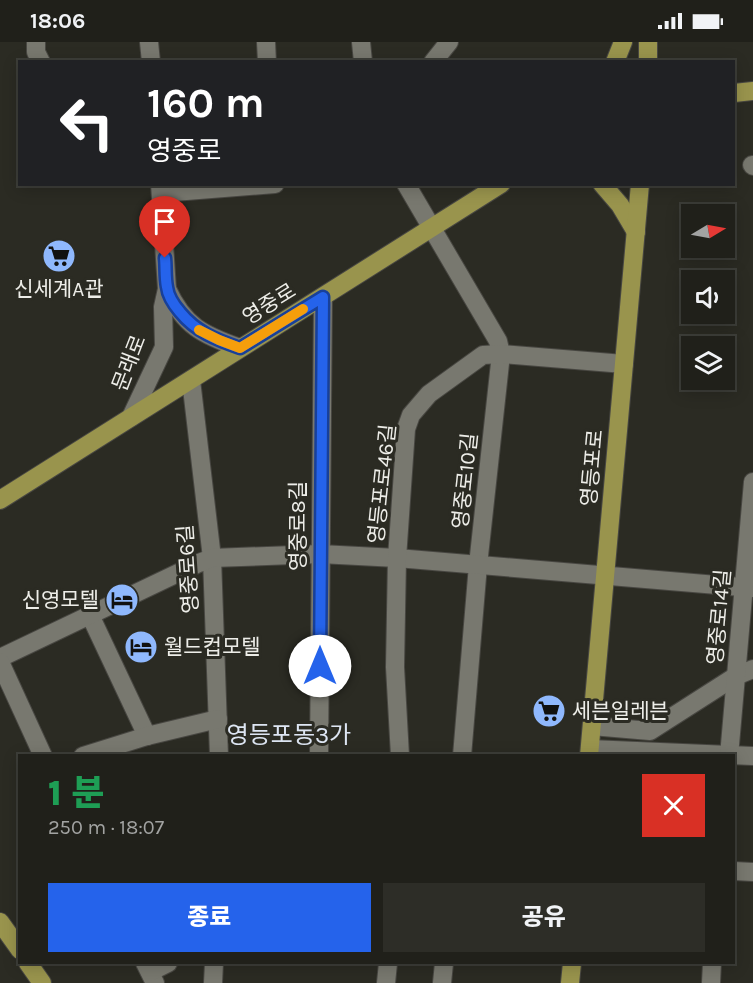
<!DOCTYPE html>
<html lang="ko">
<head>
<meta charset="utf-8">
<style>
	:root { --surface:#20201a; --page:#2d2d27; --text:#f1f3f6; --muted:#a2a3a2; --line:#3d3e39; --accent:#2563eb }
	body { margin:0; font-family:Karla,"Noto Sans KR",sans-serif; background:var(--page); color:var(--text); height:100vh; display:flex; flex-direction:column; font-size:22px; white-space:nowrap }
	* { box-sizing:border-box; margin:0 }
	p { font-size:20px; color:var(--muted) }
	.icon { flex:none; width:33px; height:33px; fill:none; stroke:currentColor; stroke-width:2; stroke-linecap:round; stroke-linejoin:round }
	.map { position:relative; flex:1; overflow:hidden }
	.drawer { position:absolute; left:18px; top:712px; width:717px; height:210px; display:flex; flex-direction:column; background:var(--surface); border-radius:0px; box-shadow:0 3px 15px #0003,0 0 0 2px var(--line) }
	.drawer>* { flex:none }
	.top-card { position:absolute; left:18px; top:18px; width:717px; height:126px; border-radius:0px; box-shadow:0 3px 15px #0003,0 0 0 2px var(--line); background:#202124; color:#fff; overflow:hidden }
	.needle { width:39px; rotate:80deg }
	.fabs { position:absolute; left:681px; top:162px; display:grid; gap:12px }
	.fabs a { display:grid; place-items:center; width:54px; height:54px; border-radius:0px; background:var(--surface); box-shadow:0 3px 15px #0003,0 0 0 2px var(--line); font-size:30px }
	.pin { position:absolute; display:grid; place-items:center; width:51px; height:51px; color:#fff; margin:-62px -26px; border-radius:50% 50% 50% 0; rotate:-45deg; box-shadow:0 0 6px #0007 }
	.pin .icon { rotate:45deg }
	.me { position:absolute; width:66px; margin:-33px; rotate:0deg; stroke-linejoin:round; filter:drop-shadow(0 0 4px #0008) }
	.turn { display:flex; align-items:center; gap:21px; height:126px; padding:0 30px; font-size:27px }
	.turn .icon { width:78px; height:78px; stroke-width:2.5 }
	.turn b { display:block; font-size:42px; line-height:51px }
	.round { display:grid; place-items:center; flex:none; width:63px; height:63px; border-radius:0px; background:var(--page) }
	.summary { display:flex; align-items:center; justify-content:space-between; height:102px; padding:0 30px }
	h1 { font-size:36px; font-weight:800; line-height:45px; color:#1e9e55 }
	.cta { display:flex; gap:12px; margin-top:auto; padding:12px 30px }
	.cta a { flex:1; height:69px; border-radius:0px; background:var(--accent); color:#fff; font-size:24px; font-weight:800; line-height:69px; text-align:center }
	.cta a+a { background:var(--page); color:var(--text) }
	.status { display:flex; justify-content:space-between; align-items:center; height:42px; padding:0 30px; background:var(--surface); direction:ltr }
	.status svg { height:16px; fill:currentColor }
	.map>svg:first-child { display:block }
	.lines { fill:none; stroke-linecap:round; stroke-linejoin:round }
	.minor-casing { stroke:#484742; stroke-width:20 }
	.major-casing { stroke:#484742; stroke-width:20 }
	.minor { stroke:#78786f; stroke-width:18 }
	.major { stroke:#99944d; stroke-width:18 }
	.route-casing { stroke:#184099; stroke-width:15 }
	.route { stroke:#2563eb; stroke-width:10 }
	.slow { stroke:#f59e0b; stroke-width:10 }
	.labels { text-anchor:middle; stroke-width:6; stroke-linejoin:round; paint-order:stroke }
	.poi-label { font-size:21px; fill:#edede8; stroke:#2b2b23; text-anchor:start }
	.street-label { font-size:21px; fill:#edede8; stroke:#2b2b23 }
	.quarter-label { font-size:24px; fill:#dde5f2; stroke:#2b2b23 }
</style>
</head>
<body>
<div class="status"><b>18:06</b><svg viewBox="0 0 49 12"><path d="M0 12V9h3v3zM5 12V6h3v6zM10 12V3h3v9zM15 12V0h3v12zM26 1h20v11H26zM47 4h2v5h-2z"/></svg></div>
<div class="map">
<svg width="753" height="941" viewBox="0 0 753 941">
	<rect width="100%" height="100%" fill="#2b2b23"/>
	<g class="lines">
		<!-- minor casing -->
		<g class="minor-casing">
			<g id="minor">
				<polyline points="36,0 36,10 41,20"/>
				<polyline points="149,0 151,20"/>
				<polyline points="266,0 267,20"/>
				<polyline points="361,0 363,20"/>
				<polyline points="433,20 449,0"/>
				<polyline points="752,123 753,124"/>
				<polyline points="406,142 498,299 501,312 478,523 462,714"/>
				<polyline points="161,151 275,142"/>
				<path d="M 167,247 C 184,284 203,293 240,306"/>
				<polyline points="191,338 212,516 219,714"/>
				<polyline points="131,375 164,305 163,265 167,247 160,142"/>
				<polyline points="90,573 147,694"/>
				<polyline points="0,616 199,521 212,516 320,512 397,516 753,546"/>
				<polyline points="0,620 43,714"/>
				<polyline points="592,684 650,689 736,634 753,627"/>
				<polyline points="590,707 753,714"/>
				<polyline points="83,714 147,694 218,677"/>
				<polyline points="319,714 323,255"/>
				<polyline points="400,714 395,625 397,516 406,387 411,373 429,352 483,313 501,312 624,322"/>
				<polyline points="729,714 753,440"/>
				<polyline points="734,829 753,830"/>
				<polyline points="145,921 155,941"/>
				<polyline points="150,930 168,921"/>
				<polyline points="213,941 214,921"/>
				<polyline points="386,941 388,921"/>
				<polyline points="442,941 444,921"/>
				<polyline points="711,941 712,921"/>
			</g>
		</g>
		<!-- major casing -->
		<g class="major-casing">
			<g id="major">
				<polyline points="615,20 623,0"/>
				<polyline points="648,20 648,0"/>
				<polyline points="734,51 753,49"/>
				<polyline points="602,142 620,163 636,190"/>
				<polyline points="0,458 501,142"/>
				<polyline points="589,714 640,142"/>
				<polyline points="0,880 20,908"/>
				<polyline points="28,921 42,941"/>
				<polyline points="570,941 572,921"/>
			</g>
		</g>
		<!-- minor -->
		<use href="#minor" class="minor"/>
		<!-- major -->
		<use href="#major" class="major"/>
	</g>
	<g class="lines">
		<!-- route casing -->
		<g class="route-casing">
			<path id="route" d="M 165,216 C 166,225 165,235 167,245 C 168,254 174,263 180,270 C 196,290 217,298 240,306 L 323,255 L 320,624"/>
		</g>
		<!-- route -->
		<use href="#route" class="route"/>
		<!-- slow -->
		<polyline class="slow" points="199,288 219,298 240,306 303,267"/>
	</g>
	<!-- icons -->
	<defs>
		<g id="supermarket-disc" transform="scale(1.725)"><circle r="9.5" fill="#8fb8fd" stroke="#2b2b23"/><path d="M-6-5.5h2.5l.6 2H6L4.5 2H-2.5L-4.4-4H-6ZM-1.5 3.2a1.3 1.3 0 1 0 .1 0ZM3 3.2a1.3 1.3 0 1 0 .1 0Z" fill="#111"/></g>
		<g id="hotel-disc" transform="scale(1.725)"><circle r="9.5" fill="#8fb8fd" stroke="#2b2b23"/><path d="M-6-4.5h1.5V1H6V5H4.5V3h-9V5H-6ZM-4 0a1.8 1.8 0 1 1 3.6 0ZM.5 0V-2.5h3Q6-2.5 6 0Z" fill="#111"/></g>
	</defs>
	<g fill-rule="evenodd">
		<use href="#supermarket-disc" x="59" y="214"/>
		<use href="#hotel-disc" x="122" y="558"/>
		<use href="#hotel-disc" x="141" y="605"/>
		<use href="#supermarket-disc" x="549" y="669"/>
	</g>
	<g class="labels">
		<!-- poi labels -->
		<g class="poi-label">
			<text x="59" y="254" text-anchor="middle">신세계A관</text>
			<text x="99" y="565" text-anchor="end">신영모텔</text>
			<text x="164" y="612">월드컵모텔</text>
			<text x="572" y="676">세븐일레븐</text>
		</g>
		<!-- street labels -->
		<g class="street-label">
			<text transform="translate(269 262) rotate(-32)" y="7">영중로</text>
			<text transform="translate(129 321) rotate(-69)" y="7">문래로</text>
			<text transform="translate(592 426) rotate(-85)" y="7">영등포로</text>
			<text transform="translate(465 439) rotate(-84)" y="7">영중로10길</text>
			<text transform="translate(382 442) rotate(-84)" y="7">영등포로46길</text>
			<text transform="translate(298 484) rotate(-90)" y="7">영중로8길</text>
			<text transform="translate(188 527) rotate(-94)" y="7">영중로6길</text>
			<text transform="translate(719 575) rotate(-85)" y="7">영중로14길</text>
		</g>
		<!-- quarter labels -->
		<g class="quarter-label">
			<text x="289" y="701">영등포동3가</text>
		</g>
	</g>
</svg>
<div class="fabs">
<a><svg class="needle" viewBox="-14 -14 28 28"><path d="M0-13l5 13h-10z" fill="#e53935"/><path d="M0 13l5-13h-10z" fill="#a2a3a2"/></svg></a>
<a><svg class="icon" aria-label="sound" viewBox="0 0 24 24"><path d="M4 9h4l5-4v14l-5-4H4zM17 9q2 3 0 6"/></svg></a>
<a><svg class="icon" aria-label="layers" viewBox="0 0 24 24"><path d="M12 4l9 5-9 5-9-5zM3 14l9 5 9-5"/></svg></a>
</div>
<div class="pin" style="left:165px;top:216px;background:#d93025"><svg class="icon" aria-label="arrive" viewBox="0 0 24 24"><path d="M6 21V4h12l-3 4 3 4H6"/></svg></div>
<svg class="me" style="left:320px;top:624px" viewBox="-20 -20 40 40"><circle r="19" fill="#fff"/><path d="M0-13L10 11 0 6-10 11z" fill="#2563eb"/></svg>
<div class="top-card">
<div class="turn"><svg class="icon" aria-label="left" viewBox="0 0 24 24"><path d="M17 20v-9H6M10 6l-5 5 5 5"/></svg><div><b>160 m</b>영중로</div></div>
</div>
<section class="drawer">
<div class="summary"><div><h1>1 분</h1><p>250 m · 18:07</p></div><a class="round" style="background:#d93025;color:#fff"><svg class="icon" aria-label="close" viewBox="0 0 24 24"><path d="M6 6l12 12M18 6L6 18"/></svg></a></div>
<div class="cta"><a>종료</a><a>공유</a></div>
</section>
</div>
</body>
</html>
